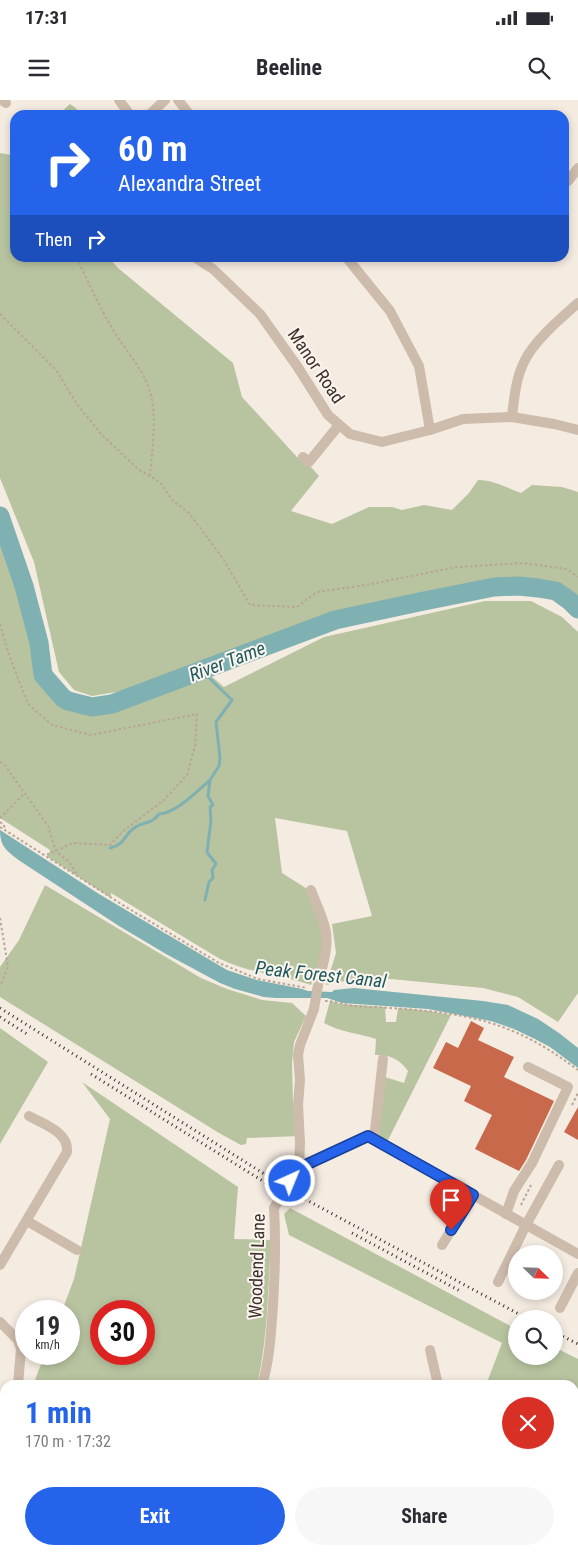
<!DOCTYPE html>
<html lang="en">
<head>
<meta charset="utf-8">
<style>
	:root { --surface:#fff; --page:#f7f7f7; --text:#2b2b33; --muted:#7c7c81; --accent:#2563eb }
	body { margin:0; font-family:"Roboto Condensed",sans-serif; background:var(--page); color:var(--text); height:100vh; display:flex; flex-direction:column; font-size:19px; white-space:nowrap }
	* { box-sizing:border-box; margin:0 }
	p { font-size:16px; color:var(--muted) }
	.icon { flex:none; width:28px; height:28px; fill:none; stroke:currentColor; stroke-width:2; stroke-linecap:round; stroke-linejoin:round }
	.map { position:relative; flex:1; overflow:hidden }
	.details { position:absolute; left:0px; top:1280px; width:579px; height:175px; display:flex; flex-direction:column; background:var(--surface); border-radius:15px 15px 0 0; box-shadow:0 2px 8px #0003 }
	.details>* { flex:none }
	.guide { position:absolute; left:10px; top:10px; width:559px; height:152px; border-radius:15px; box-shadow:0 2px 8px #0003; background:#2563eb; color:#fff; overflow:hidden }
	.needle { width:32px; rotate:113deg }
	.fabs { position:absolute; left:508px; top:1145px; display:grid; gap:10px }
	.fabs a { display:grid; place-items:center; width:55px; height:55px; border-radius:50%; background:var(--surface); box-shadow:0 2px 8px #0003; font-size:25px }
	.speed { position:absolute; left:15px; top:1200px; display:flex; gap:10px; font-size:25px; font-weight:700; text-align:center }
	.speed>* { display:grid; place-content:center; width:65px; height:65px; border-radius:50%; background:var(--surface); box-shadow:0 2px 8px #0003; line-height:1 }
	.speed small { font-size:12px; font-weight:400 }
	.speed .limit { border:8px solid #d22; background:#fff; color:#111 }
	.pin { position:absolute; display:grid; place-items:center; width:42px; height:42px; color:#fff; margin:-51px -21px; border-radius:50% 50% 50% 0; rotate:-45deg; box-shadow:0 0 5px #0007 }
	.pin .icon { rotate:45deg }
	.me { position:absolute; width:55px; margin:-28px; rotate:44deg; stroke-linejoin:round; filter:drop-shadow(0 0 4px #0008) }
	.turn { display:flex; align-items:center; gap:18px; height:105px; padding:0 25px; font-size:22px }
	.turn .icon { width:65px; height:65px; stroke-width:2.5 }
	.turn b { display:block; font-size:35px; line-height:42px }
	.then { display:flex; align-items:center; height:48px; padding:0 25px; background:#0003; gap:10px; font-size:19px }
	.round { display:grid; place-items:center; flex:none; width:52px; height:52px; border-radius:26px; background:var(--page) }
	.headline { display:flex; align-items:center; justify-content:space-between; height:85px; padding:0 25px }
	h1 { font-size:30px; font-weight:700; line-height:38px; color:var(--accent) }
	.primary-button { display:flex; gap:10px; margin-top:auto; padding:10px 25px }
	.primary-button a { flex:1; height:58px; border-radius:30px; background:var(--accent); color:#fff; font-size:20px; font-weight:700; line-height:58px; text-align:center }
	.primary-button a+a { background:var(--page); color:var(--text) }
	.status { display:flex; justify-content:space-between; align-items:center; height:35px; padding:0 25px; background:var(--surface); direction:ltr }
	.status svg { height:14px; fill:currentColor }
	header { display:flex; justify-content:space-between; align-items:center; height:65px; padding:0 25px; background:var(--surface); font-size:22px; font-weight:700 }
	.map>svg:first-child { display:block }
	.green { fill:#b8c4a0; fill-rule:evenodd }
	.water { fill:#7fb0b2 }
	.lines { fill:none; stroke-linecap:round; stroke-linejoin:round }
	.stream { stroke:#7fb0b2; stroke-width:3 }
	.river { stroke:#7fb0b2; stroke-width:19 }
	.building { fill:#c8694b }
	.path { stroke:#b9a596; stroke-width:2; stroke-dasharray:2.5 2.5; stroke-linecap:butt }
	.minor { stroke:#cdbbac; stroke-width:10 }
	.rail { stroke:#3b302b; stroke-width:3; stroke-dasharray:1 4; stroke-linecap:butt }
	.minor-bridge { stroke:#cdbbac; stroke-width:10 }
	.route-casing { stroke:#184099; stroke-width:12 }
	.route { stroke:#2563eb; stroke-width:9 }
	.labels { text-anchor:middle; stroke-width:4; stroke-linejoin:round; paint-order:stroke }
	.street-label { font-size:18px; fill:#3b302b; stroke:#fbf5ee }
	.water-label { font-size:19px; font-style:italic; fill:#1f5a5e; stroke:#fbf5ee }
</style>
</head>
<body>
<div class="status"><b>17:31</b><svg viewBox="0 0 49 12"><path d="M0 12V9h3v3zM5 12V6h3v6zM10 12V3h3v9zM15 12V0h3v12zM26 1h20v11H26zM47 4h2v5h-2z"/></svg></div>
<header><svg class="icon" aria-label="menu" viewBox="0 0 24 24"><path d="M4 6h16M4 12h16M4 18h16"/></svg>Beeline<svg class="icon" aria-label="search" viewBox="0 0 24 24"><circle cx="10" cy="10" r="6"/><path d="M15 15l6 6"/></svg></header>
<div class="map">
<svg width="578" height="1455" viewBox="0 0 578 1455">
	<rect width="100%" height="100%" fill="#f4ebe1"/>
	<!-- green -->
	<g class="green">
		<polygon points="70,4 77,9 74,15 58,15"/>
		<path d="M 15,52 L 15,158 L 109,158 L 118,168 L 233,263 L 242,297 L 297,357 L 312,368 L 319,376 L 291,411 L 332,424 L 369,407 L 392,407 L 402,410 L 424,405 L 452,410 L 469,393 L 478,380 C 494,380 507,388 521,393 L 532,385 L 562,387 L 578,392 L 578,509 L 562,495 L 550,490 L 519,486 L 494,487 L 419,502 L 335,520 L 291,537 L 290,529 L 122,591 L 92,596 L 74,590 L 59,572 L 34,462 L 0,378 L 0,53 L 11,55 Z"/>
		<path d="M 0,416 L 24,486 L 39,543 L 43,575 L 63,598 L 92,607 L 112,604 L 204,570 L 224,587 L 324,537 L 485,501 L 531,501 L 562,517 L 578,532 L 578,893 L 558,922 L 518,897 L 483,888 L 391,879 L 354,879 L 326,885 L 336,853 L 332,824 L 372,816 L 347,731 L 275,718 L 282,773 L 312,792 L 326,833 L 319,877 L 314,877 L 311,885 C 281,875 249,873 220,859 L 111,793 L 111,798 L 48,757 L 50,750 L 0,718 Z"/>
		<polygon points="45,785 201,878 227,889 262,900 292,903 306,916 294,942 292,963 293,1006 300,1036 247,1038 246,1044 241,1045 219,1033 0,897 0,867 19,840"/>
		<path d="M 330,901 L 340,904 L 385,907 L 386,922 L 396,922 L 398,908 L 429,911 L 451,915 L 385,1046 L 373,1027 L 385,977 L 404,983 L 408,971 C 400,959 389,954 375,955 L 376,939 C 358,933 340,932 324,923 Z"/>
		<polygon points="0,928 48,962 0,1044"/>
		<path d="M 82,982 L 238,1087 L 234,1139 L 271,1140 C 268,1188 268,1238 257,1285 L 33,1285 L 45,1254 L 69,1254 L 69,1211 L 62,1211 L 74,1179 L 110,1019 ZM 101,1211 L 144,1211 L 144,1254 L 101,1254 Z"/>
		<polygon points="290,1108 516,1229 516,1256 554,1256 554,1247 578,1259 578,1326 574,1336 574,1285 486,1285 502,1243 289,1135 284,1114"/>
		<polygon points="63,1450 175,1450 173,1455 64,1455"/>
	</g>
	<!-- water -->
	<path class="water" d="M 0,730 L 99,794 L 227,870 L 257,880 L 302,889 L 308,891 L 332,892 L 334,890 L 354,888 L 483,901 L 508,905 L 538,919 L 559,933 L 578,948 L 578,968 L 550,947 L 535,939 L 514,929 L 491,921 L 428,909 L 342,903 L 327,898 L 276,898 L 264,897 L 235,889 L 220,883 L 166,854 L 119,826 L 20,761 C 7,751 0,747 0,730 Z"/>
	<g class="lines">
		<!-- stream -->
		<g class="stream">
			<polyline points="202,571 232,600 216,622 220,658 219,666 210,680 208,696 213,705 210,707 211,721 207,752 216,764 212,770 213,778 209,782 205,800"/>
			<path d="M 110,748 C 126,744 123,736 134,728 C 144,721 151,725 159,714 C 176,713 196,692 209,681"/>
		</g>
		<!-- river -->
		<polyline class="river" points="0,416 24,486 39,543 43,575 63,598 68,601 92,607 112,604 335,520 419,502 494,487 519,486 538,488 556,491 570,501 578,509"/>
	</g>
	<!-- building -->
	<g class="building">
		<polygon points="471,921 484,928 478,940 514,957 504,977 554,1001 526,1060 519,1071 475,1049 492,1015 464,1001 471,986 433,968 446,942 458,948"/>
		<polygon points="578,1007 578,1040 564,1032"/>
	</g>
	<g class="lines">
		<!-- path -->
		<g class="path">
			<path d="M 77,158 C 89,184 101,211 117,236 C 129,255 146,273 151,295 C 157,321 152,350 150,376"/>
			<polyline points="0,214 56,270 76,303 101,334 138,369 160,382 172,400 189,413 224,460 250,505 297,507 317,492 366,485 457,467 523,463 567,469 578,477"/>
			<polyline points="0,524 9,555 28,604 52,625 91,635 197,614 195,646 187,675 164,700 123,731 110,745 73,743 48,754 48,757"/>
			<polyline points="0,662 4,664 48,726 56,751 69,762 78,776"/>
			<polyline points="0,718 24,694"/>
			<polyline points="0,722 4,725 5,730"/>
			<polyline points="0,727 126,807 219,863 258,879 307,888"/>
			<polyline points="0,818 8,867 0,887"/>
			<path d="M 325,901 C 335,901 344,905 355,906 C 404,909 459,910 505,928 C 532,938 555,953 578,970"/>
			<polyline points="572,1005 578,993"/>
			<polyline points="521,1105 531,1085"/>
			<polyline points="0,1296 4,1307"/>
			<polyline points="47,1455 47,1450"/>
		</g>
		<!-- minor -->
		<g class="minor">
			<polyline points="2,0 6,3"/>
			<polyline points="119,0 130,15"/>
			<polyline points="178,0 190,15"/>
			<polyline points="149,15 165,0"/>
			<polyline points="564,84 569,80 578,68"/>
			<polyline points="196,158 213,169 260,214 297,266 328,315 350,334 382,342 430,330 463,319 512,317 554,324 578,330"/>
			<polyline points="347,158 390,211 419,266 430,330"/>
			<path d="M 512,317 C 514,298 516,277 525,260 C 535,240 561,218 578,203"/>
			<polyline points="303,357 309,362 339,325"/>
			<path d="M 311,790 C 316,804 323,817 326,832 C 329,851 320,872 317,891"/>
			<polyline points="314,909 300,945 298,955 300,980 298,1005 300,1043 299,1068 368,1036 578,1154"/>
			<polyline points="374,1039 383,959"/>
			<polyline points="506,1114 514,1091 532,1063 568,987 528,967"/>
			<polyline points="27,1121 77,1150"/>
			<polyline points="442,1145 473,1095"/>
			<path d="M 0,1165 L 67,1052 C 69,1032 43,1024 29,1016"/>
			<polyline points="498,1182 526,1125 559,1065"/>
			<polyline points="560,1208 578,1173"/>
			<polyline points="0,1222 18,1240 21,1249 18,1285"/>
			<polyline points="430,1250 438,1285"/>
			<path d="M 262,1285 C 270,1259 271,1231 273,1205 C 275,1172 276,1140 274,1108"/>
			<polyline points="0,1321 5,1317"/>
			<polyline points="574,1322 578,1312"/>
			<polyline points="0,1443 5,1441"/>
			<polyline points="285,1450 286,1455"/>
			<polyline points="477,1450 478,1455"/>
			<polyline points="571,1450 578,1452"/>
			<polyline points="221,1455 222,1450"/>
		</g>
		<!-- rail -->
		<g class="rail">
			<polyline points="0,908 301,1097 528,1219"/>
			<polyline points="0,917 27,934"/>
			<polyline points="91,974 290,1098"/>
			<polyline points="352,1133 462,1192"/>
			<polyline points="554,1232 578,1244"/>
		</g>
		<!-- minor-bridge -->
		<g class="minor-bridge">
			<polyline points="314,909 317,891"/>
			<polyline points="274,1108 299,1068"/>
		</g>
	</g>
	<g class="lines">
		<!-- route casing -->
		<g class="route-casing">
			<polyline id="route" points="290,1081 299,1068 368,1036 473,1095 451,1130"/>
		</g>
		<!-- route -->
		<use href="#route" class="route"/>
	</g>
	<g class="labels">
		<!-- street labels -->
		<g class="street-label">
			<text transform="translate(316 266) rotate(56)" y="6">Manor Road</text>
			<text transform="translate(257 1166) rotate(-88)" y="6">Woodend Lane</text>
		</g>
		<!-- water labels -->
		<g class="water-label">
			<text transform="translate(227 561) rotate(-21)" y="7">River Tame</text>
			<text transform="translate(321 874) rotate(6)" y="7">Peak Forest Canal</text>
		</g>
	</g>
</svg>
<div class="fabs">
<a><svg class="needle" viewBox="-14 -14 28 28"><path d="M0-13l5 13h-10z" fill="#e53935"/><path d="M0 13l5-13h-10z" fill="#7c7c81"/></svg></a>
<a><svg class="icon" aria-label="search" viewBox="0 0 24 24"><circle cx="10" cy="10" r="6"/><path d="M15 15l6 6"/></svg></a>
</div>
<div class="speed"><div>19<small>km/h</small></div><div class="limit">30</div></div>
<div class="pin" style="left:451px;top:1130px;background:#d93025"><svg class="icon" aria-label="arrive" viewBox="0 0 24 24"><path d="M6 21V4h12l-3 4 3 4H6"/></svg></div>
<svg class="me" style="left:290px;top:1081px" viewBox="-20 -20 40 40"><circle r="17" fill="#2563eb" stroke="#fff" stroke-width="3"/><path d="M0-11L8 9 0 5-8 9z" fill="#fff"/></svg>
<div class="guide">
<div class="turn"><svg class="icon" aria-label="right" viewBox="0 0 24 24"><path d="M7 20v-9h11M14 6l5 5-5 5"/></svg><div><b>60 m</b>Alexandra Street</div></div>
<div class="then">Then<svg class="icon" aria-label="right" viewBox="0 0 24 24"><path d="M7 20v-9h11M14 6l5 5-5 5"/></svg></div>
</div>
<section class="details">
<div class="headline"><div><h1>1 min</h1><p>170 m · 17:32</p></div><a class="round" style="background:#d93025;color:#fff"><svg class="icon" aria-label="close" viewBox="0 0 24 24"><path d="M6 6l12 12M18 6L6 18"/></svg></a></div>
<div class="primary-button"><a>Exit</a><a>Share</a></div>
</section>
</div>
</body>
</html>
